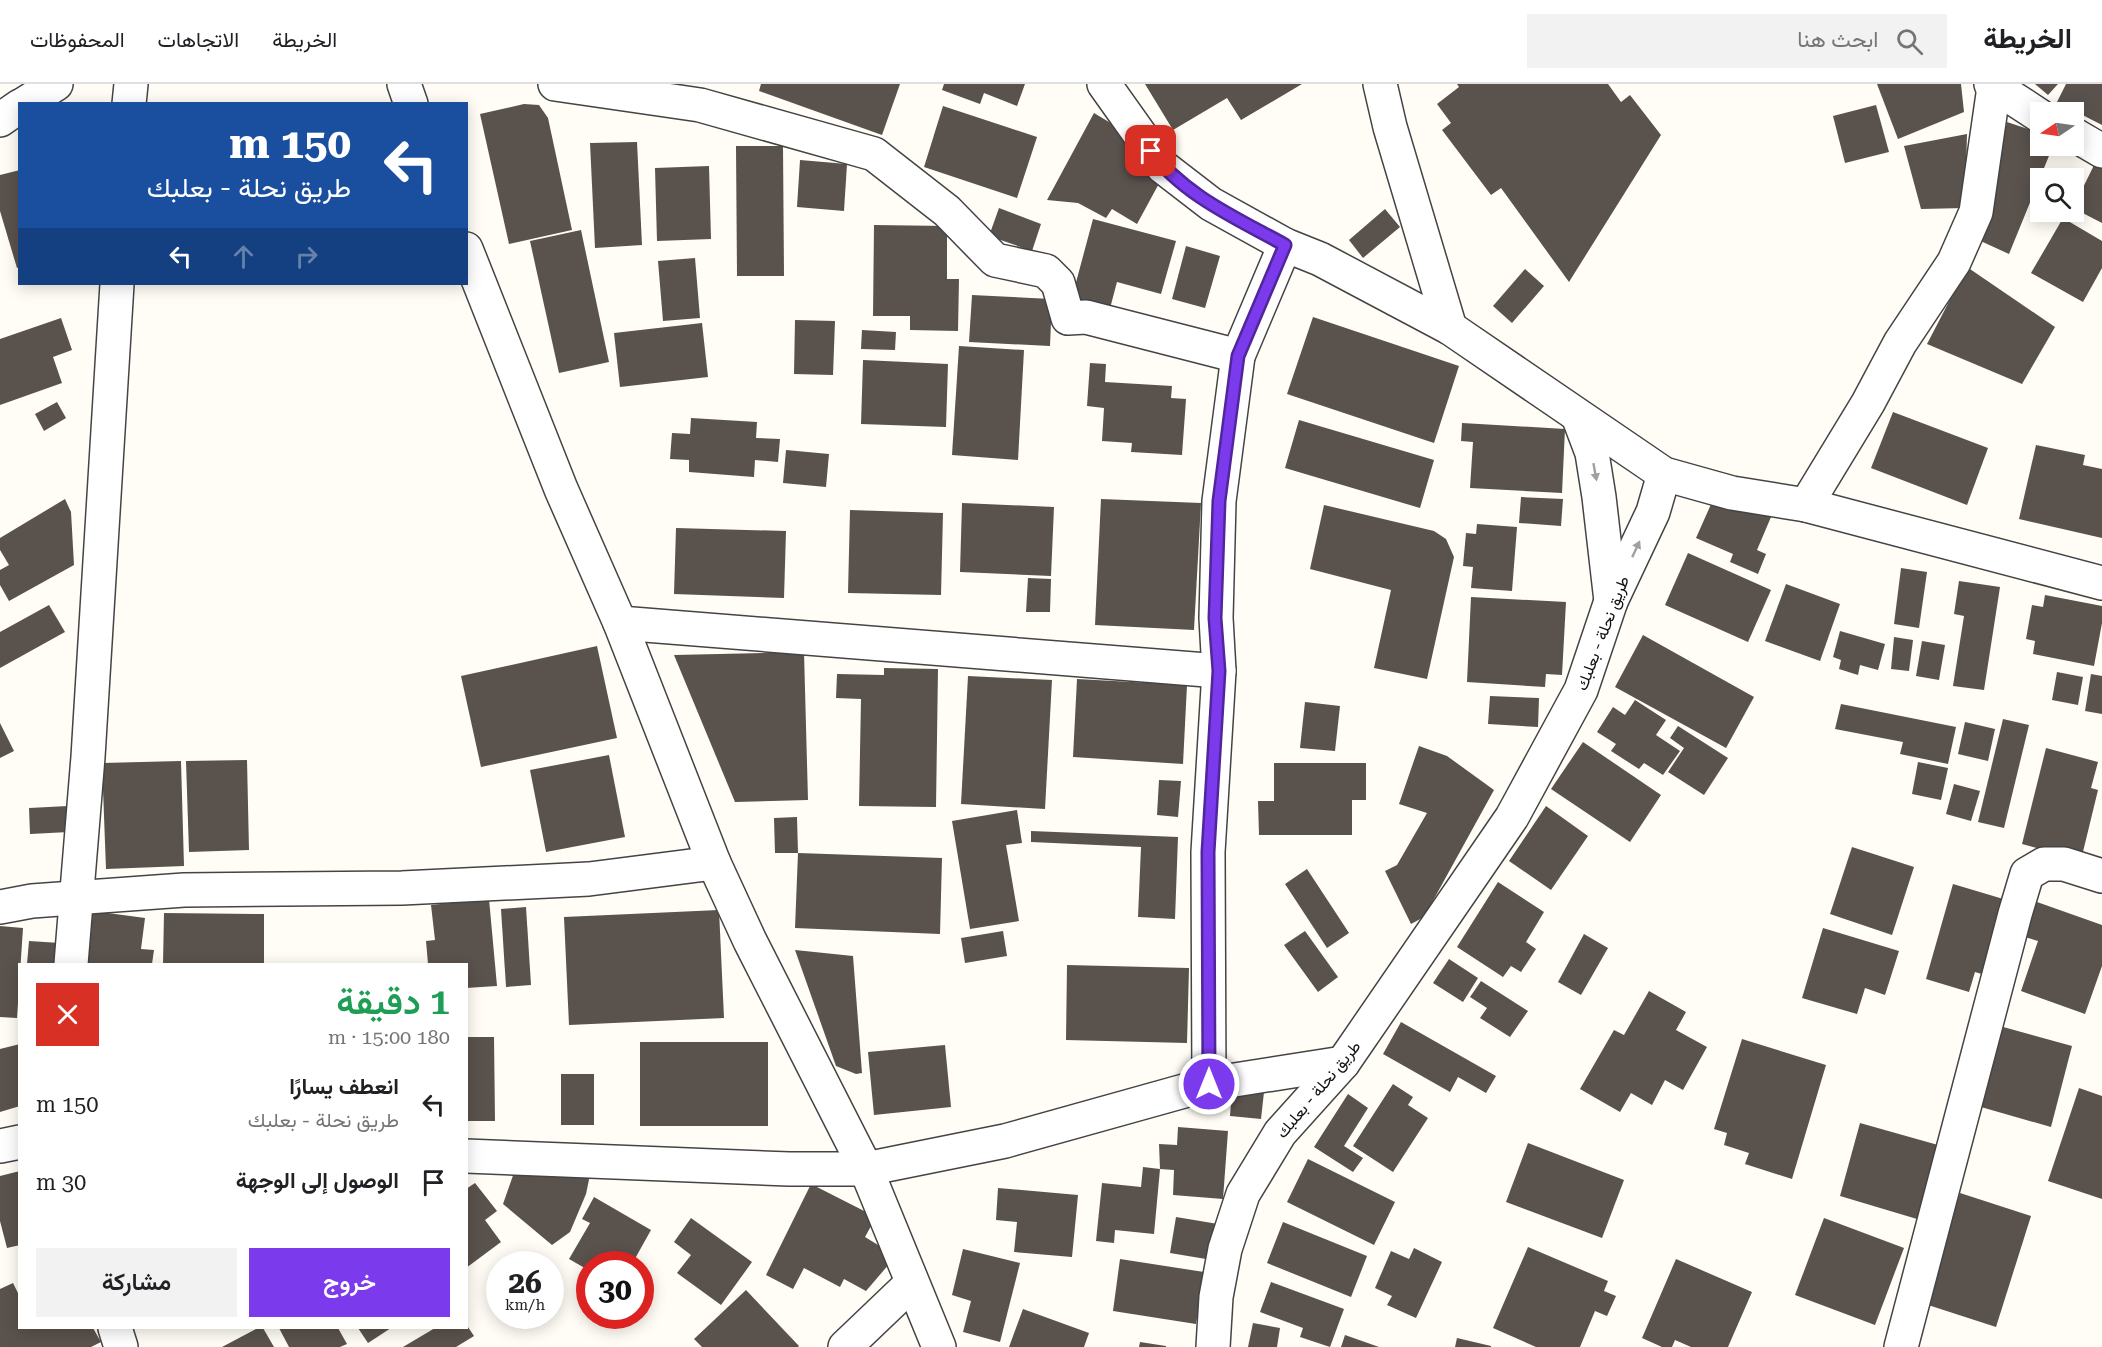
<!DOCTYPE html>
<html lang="ar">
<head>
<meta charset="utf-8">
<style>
	:root { --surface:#fff; --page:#f2f2f2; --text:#202124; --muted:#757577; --line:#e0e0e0; --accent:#7c3aed }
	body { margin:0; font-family:"Roboto Serif",Vazirmatn,serif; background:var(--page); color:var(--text); direction:rtl; height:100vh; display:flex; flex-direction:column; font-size:22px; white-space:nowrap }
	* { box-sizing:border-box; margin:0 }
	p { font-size:20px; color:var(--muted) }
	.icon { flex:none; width:33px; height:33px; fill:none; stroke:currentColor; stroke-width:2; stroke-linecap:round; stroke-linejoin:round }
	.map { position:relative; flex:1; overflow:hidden; direction:ltr }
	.sheet { position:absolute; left:18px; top:879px; width:450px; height:366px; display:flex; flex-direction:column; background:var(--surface); border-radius:0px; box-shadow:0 3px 15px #0003; direction:rtl }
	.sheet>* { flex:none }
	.guide { position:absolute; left:18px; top:18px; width:450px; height:183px; border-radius:0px; box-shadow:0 3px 15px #0003; direction:rtl; background:#1a4fa0; color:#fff; overflow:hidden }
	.needle { width:39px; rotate:257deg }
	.tools { position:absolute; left:2030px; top:18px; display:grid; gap:12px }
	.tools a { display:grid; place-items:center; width:54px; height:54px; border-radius:0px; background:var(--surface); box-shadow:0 3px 15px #0003; font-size:30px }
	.speed { position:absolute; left:486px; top:1167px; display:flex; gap:12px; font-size:30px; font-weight:700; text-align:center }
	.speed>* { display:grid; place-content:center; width:78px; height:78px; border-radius:50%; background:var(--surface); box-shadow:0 3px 15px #0003; line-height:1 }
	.speed small { font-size:15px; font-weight:400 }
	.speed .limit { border:9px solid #d22; background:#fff; color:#111 }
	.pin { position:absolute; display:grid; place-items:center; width:51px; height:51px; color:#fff; margin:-26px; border-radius:12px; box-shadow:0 3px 9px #0006 }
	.me { position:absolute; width:66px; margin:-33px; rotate:0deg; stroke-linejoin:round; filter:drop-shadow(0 0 4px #0008) }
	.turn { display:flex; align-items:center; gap:21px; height:126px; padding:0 18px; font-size:27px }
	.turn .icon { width:78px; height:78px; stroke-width:2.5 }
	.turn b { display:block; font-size:42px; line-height:51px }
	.lanes { display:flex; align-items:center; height:57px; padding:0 18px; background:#0003; justify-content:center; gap:30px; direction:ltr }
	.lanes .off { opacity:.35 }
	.round { display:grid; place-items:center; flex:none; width:63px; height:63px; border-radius:0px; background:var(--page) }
	.headline { display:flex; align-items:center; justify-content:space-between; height:102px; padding:0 18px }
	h1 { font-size:36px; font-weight:600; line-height:45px; color:#1e9e55 }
	.cta { display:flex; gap:12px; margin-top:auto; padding:12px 18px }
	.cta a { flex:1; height:69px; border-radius:0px; background:var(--accent); color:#fff; font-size:24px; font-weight:600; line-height:69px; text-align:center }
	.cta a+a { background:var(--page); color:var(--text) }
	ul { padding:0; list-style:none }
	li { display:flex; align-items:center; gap:18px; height:78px; padding:0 18px }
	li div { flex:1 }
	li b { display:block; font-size:22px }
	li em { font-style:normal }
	header { display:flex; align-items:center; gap:36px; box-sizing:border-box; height:84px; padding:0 30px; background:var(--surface); border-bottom:2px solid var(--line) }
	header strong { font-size:28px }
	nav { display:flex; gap:33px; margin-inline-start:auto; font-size:21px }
	.search { width:420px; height:54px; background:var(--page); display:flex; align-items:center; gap:15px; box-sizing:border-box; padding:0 21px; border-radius:0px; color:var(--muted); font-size:22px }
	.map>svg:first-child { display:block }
	.building { fill:#5a524d }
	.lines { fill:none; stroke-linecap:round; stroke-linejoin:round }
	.minor-casing { stroke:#444; stroke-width:36 }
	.minor { stroke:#fff; stroke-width:33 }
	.oneway { fill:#a0a0a0 }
	.route-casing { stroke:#51269a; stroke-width:15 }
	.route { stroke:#7c3aed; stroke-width:10 }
	.labels { text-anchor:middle; stroke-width:6; stroke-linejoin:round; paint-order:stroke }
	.street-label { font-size:16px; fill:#111; stroke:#fff }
</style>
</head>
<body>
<header>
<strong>الخريطة</strong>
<div class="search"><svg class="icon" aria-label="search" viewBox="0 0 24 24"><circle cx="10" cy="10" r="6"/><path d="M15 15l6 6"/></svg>ابحث هنا</div>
<nav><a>الخريطة</a><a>الاتجاهات</a><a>المحفوظات</a></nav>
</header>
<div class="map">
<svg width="2102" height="1263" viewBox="0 0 2102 1263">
	<rect width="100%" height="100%" fill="#fffdf5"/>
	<!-- building -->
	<g class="building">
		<polygon points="761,0 900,0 882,51 759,7"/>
		<polygon points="944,0 1025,0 1017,22 984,9 980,20 942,6"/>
		<polygon points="1145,0 1302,0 1241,36 1227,14 1173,46"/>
		<polygon points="1457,0 1608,0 1621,18 1630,11 1661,51 1569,198 1501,104 1491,111 1442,46 1451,39 1437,20 1459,3"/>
		<polygon points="1877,0 1961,0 1964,28 1898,55"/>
		<polygon points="2035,0 2058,0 2048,11"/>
		<polygon points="2066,0 2102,0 2102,41 2057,18"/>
		<polygon points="524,20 539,21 548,34 572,146 509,160 480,30"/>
		<polygon points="1876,21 1889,68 1845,79 1833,32"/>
		<polygon points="943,22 1037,53 1017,114 924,83"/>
		<polygon points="1094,29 1119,44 1162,94 1137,140 1112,125 1106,134 1078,119 1047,116"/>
		<polygon points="2007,38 2040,49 2040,62 2053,62 2009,170 1974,154 1989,119"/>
		<polygon points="1967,50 1965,124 1921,125 1904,62"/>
		<polygon points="637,58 642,161 595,164 590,59"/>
		<polygon points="736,62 783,62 784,192 737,192"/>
		<polygon points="2097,75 2102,77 2102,139 2073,124"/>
		<polygon points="800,76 847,80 844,127 797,123"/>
		<polygon points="709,82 711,155 657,157 655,84"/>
		<polygon points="20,86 20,183 17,184 0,127 0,91"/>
		<polygon points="999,124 1041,140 1032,167 989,152"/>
		<polygon points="1385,125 1400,143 1363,174 1349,156"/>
		<polygon points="2063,134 2102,157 2102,184 2083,218 2031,189"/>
		<polygon points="1093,135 1176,157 1161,210 1117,198 1109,228 1071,217"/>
		<polygon points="874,141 947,142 947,195 959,195 958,247 910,246 910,232 873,232"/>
		<polygon points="581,146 609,278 559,289 530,157"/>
		<polygon points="1186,162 1220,172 1205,224 1172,215"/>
		<polygon points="695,174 700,234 663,237 658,177"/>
		<polygon points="1967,183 2055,243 2022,300 1927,260"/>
		<polygon points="1525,185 1544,202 1512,239 1493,222"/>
		<polygon points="972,211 1052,215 1050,262 969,258"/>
		<polygon points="1313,233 1459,282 1434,359 1287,310"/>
		<polygon points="61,234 72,266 53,273 62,299 0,321 0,255"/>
		<polygon points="795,236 835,237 833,291 794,290"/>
		<polygon points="702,239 708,293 620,303 614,249"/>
		<polygon points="862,246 896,248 895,266 861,265"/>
		<polygon points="959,262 1024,266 1018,376 952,371"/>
		<polygon points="863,276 948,280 946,343 861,340"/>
		<polygon points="1090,279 1106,280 1105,298 1172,302 1171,314 1186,315 1182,371 1131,368 1132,359 1102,357 1104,324 1087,322"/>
		<polygon points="57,318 66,334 44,347 35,330"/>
		<polygon points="1893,328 1988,364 1967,421 1871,384"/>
		<polygon points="691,334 757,338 756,354 780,355 778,378 755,376 754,393 689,388 689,376 670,375 672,349 690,350"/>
		<polygon points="1299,336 1434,376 1420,424 1285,384"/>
		<polygon points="1462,339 1565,345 1562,409 1470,404 1473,358 1461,357"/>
		<polygon points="2036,361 2085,371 2083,381 2102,385 2102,454 2019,435"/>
		<polygon points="786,366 829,370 826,403 783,399"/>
		<polygon points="1716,409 1771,433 1757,466 1766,470 1758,490 1730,478 1733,470 1696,454"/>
		<polygon points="1521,413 1563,415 1561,442 1519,439"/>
		<polygon points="65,415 71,428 74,481 9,517 0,501 0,486 9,481 0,466 0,454"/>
		<polygon points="1101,415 1201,419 1194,546 1095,541"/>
		<polygon points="962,419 1054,423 1051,492 960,488"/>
		<polygon points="1324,421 1434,447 1446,455 1454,473 1427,595 1374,584 1391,506 1310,485"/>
		<polygon points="850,426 943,429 941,511 848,509"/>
		<polygon points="1477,440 1517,443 1512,507 1471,504 1473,483 1463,482 1466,449 1476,450"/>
		<polygon points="676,444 786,447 784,514 674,510"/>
		<polygon points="1688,469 1771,506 1748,558 1665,521"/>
		<polygon points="1901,484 1927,488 1919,544 1894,540"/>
		<polygon points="1028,494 1051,495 1050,528 1026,528"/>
		<polygon points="1959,497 2000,503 1984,606 1953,602 1964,532 1954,530"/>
		<polygon points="1786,500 1840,520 1820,577 1765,557"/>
		<polygon points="2045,511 2102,522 2102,539 2094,582 2033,570 2035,557 2026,555 2032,521 2043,523"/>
		<polygon points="1471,513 1566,518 1562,591 1546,590 1545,603 1467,598"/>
		<polygon points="49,521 65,548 0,584 0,548"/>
		<polygon points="1840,547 1885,560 1878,586 1860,581 1858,591 1839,585 1841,576 1833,573"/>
		<polygon points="1643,551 1754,613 1726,664 1615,603"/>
		<polygon points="1894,553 1913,556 1909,587 1891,585"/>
		<polygon points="1922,557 1945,561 1939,596 1916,592"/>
		<polygon points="597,562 617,654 481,683 461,592"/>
		<polygon points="804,568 808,716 735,718 674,571"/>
		<polygon points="884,584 938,585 936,723 859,722 861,615 836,614 837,590 884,591"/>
		<polygon points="2057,588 2083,593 2078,621 2052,616"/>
		<polygon points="2091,590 2102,592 2102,630 2085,627"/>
		<polygon points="968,592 1052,596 1045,725 961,720"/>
		<polygon points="1077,595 1187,601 1183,680 1073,673"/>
		<polygon points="1490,612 1539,614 1538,643 1488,640"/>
		<polygon points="1635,616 1666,636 1656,651 1680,667 1663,691 1644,679 1639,685 1611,667 1616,660 1597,648 1613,623 1625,631"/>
		<polygon points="1305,618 1340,622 1335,667 1300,664"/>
		<polygon points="1841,620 1956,643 1948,680 1900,670 1903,658 1835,645"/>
		<polygon points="2003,635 2029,641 2004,744 1978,738"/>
		<polygon points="1965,638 1995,645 1988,677 1958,670"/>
		<polygon points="0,639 14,667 0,674"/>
		<polygon points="1678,642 1728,674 1704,711 1668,688 1684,664 1670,654"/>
		<polygon points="1583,658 1661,711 1630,758 1551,705"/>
		<polygon points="1419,662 1447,672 1494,706 1424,833 1411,840 1385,787 1397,781 1427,729 1399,720"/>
		<polygon points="2046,664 2098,678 2091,704 2098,706 2081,776 2022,760"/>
		<polygon points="609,671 625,753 546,768 530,686"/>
		<polygon points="247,676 249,766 189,768 186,677"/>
		<polygon points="181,677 184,782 106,785 102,679"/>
		<polygon points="1918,678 1948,684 1941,716 1912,710"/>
		<polygon points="1274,679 1366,679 1366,716 1352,716 1352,751 1259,751 1258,717 1274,717"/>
		<polygon points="1159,696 1181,697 1178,733 1157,731"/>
		<polygon points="1954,700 1980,707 1971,737 1946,730"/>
		<polygon points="68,722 69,748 30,750 29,724"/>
		<polygon points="1546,722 1588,752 1551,806 1509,777"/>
		<polygon points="1017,726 1022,759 1006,761 1019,837 970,845 952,737"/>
		<polygon points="797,733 798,769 775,769 774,734"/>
		<polygon points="1031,747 1178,753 1175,835 1138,833 1141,763 1031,758"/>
		<polygon points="1852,763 1914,783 1892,851 1830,830"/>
		<polygon points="798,769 942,774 940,850 795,844"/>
		<polygon points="1307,785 1349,849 1327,864 1285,800"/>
		<polygon points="1498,798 1544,828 1526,858 1536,865 1521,888 1511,882 1503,893 1457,863"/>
		<polygon points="1953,800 2010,817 1988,892 1975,888 1969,908 1926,895"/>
		<polygon points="489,815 497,902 466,904 466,880 428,880 426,857 435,856 431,821"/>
		<polygon points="2037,818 2102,841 2102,882 2085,930 2021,907 2038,857 2025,853"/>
		<polygon points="526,823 531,901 506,903 501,825"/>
		<polygon points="719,826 724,934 569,941 564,833"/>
		<polygon points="93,827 145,834 141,865 154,866 152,880 88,880"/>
		<polygon points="164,829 264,830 264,880 163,880"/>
		<polygon points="0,842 23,844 17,934 0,933"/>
		<polygon points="1823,844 1899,867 1885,911 1865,904 1857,930 1802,914"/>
		<polygon points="1003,847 1007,872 965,879 961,854"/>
		<polygon points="1305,847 1338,893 1318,908 1284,861"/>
		<polygon points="1584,850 1608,864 1581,911 1558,898"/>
		<polygon points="29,857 60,859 58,880 27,880"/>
		<polygon points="795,866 853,872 862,989 856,990 836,982"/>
		<polygon points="1449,875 1478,894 1463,918 1433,899"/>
		<polygon points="1067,881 1189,884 1187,959 1066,956"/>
		<polygon points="1481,897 1528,927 1510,953 1480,934 1487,924 1470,913"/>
		<polygon points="1649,907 1686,928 1676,946 1707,963 1683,1006 1665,996 1652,1021 1631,1009 1620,1028 1580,1005 1614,946 1624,951"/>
		<polygon points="1401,938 1496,992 1486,1009 1458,993 1450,1008 1383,970"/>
		<polygon points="1996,941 2072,962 2051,1043 1974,1021"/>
		<polygon points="466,953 494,953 495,1037 466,1037"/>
		<polygon points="1742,955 1826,981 1792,1095 1745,1080 1749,1069 1724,1061 1727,1049 1714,1045"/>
		<rect x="640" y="958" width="128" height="84"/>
		<polygon points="20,960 20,1022 0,1028 0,965"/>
		<polygon points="945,961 951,1023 874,1031 868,968"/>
		<rect x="561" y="990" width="33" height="51"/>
		<polygon points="1393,1000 1413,1013 1408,1021 1428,1034 1393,1088 1353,1062"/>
		<polygon points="2079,1004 2102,1012 2102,1115 2048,1097"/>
		<polygon points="1232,1005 1264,1008 1261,1035 1230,1032"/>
		<polygon points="1348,1010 1368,1024 1344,1062 1363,1074 1353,1088 1314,1063"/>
		<polygon points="1860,1039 1938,1061 1917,1135 1840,1112"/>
		<polygon points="1178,1043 1228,1047 1223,1115 1173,1111 1174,1086 1160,1085 1159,1060 1177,1061"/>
		<polygon points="1528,1059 1624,1096 1602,1154 1506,1118"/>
		<polygon points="1308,1075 1395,1118 1374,1161 1287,1118"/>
		<polygon points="517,1080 591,1086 586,1110 570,1148 552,1161 503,1120"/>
		<polygon points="1143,1083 1160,1085 1154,1150 1115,1146 1114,1159 1096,1157 1102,1099 1141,1103"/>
		<polygon points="20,1087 20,1161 7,1164 0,1137 0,1092"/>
		<polygon points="475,1099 497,1127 485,1136 501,1158 466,1184 466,1105"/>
		<polygon points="811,1100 876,1133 865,1153 896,1172 866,1207 844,1195 840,1203 804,1184 793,1205 766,1191"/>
		<polygon points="998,1104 1078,1111 1072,1173 1014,1168 1017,1138 996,1136"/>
		<polygon points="1960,1109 2031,1132 1996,1243 1925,1220"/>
		<polygon points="594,1113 651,1146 632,1180 590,1180 590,1187 569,1175 590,1139 582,1135"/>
		<polygon points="1176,1133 1224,1141 1218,1177 1170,1169"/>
		<polygon points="691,1134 752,1178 721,1221 677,1189 691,1171 674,1158"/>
		<polygon points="1824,1134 1904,1164 1875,1241 1795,1211"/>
		<polygon points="1283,1138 1367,1172 1351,1213 1267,1179"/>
		<polygon points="1528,1163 1608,1197 1604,1207 1616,1212 1607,1232 1595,1227 1580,1263 1536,1263 1493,1244"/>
		<polygon points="1414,1164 1442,1178 1416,1234 1387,1221 1392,1212 1375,1204 1391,1167 1409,1175"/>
		<polygon points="963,1165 1020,1179 1000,1258 963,1248 971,1217 952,1211"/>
		<polygon points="1120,1175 1204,1188 1196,1240 1113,1227"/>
		<polygon points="1676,1175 1752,1208 1728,1263 1691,1263 1675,1256 1672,1263 1662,1263 1642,1254"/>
		<polygon points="1271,1198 1344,1225 1330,1263 1300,1253 1303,1244 1260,1228"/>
		<polygon points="13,1199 20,1213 20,1244 93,1244 101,1258 91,1263 0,1263 0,1205"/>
		<polygon points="746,1206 799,1262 798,1263 702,1263 694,1255"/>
		<polygon points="1023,1225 1089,1249 1084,1263 1009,1263"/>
		<polygon points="1253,1239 1280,1244 1277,1263 1248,1263"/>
		<polygon points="466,1240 474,1252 456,1263 403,1263 435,1244 466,1244"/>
		<polygon points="258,1244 263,1244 274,1263 222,1263"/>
		<polygon points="279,1244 338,1244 347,1260 340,1263 289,1263"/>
		<polygon points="358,1244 391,1244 368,1259"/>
		<polygon points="1345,1251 1379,1263 1341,1263"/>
		<polygon points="1457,1254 1491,1262 1491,1263 1455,1263"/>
		<polygon points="1140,1258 1166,1262 1166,1263 1139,1263"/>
	</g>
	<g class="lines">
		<!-- minor casing -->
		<g class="minor-casing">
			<g id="minor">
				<polyline points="404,0 411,20"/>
				<polyline points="555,0 700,21 874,70 947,127 995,176 1046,187 1058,199 1068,234 1086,233 1238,272"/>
				<polyline points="1104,0 1163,83 1211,120 1285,161 1320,175 1450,244 1664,390 1732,409 1806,421 2102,499"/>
				<polyline points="1380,0 1390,43 1450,244"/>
				<polyline points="1991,0 2040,32"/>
				<polyline points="24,20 56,0"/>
				<polyline points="129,20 131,0"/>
				<polyline points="0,36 20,22"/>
				<polyline points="2073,50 2102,67"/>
				<polyline points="466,165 561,405 620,539 714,779 750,857 866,1085 939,1263"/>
				<polyline points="1578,332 1592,369 1599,413 1611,517"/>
				<polyline points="1806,421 1868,319 1900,259 1954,178 1976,128 1994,3"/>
				<polyline points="620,539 1219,587"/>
				<polyline points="0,823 32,817 184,806 402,804 589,795 714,779"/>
				<polyline points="71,880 88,673 117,200"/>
				<polyline points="1209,1000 1208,768 1219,587 1216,534 1219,417 1238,272 1285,161"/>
				<polyline points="0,1062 20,1058"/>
				<polyline points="466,1072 789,1085 866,1085 1005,1057 1209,1000 1343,979"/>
				<polyline points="115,1244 121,1263"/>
				<polyline points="845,1263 912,1199"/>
				<polyline points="1213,1263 1216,1213 1225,1165 1243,1110 1280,1049 1343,979 1512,733 1581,606 1611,517 1653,428 1664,390"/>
				<polyline points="1901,1263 2015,830 2027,790 2044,780 2064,780 2102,792"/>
			</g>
		</g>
		<!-- minor -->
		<use href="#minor" class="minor"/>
	</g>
	<!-- one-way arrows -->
	<defs><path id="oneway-solid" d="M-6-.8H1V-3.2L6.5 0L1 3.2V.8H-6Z" transform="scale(1.5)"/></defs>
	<g class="oneway">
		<use href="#oneway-solid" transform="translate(1595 388) rotate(80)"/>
		<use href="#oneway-solid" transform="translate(1636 465) rotate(-65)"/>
	</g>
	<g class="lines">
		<!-- route casing -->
		<g class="route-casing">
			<path id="route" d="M 1151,67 C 1183,111 1238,135 1285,161 L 1238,272 L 1219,417 L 1215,534 L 1219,587 L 1208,768 L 1209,1000"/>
		</g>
		<!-- route -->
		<use href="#route" class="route"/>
	</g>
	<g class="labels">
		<!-- street labels -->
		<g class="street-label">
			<text transform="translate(1602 549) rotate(-69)" y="6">طريق نحلة - بعلبك</text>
			<text transform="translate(1318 1005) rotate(-50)" y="6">طريق نحلة - بعلبك</text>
		</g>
	</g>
</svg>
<div class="tools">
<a><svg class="needle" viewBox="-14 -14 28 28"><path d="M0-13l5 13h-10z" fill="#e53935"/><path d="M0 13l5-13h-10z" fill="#757577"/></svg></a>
<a><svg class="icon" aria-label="search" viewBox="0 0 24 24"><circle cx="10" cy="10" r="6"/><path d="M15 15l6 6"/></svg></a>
</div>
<div class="speed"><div>26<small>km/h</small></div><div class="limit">30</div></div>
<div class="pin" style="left:1151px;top:67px;background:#d93025"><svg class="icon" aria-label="arrive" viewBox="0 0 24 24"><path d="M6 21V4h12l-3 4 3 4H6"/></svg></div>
<svg class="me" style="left:1209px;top:1000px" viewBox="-20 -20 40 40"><circle r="17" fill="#7c3aed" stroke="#fff" stroke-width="3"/><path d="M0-11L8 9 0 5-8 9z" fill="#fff"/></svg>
<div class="guide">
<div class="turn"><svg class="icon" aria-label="left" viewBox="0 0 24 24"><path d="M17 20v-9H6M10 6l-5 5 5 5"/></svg><div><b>150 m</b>طريق نحلة - بعلبك</div></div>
<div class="lanes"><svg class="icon" aria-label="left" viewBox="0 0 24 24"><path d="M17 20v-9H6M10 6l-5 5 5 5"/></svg><svg class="icon off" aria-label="ahead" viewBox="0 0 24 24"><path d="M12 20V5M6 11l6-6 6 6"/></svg><svg class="icon off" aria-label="right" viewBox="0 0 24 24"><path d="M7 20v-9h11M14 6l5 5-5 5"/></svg></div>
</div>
<section class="sheet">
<div class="headline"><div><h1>1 دقيقة</h1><p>180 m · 15:00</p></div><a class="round" style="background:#d93025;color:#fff"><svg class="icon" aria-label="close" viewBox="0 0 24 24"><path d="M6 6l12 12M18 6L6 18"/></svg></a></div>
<ul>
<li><svg class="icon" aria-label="left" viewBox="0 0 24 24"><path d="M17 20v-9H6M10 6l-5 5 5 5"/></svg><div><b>انعطف يسارًا</b><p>طريق نحلة - بعلبك</p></div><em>150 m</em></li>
<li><svg class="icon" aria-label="arrive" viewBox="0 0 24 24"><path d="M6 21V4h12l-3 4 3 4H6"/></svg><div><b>الوصول إلى الوجهة</b></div><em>30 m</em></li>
</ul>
<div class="cta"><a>خروج</a><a>مشاركة</a></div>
</section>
</div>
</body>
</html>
